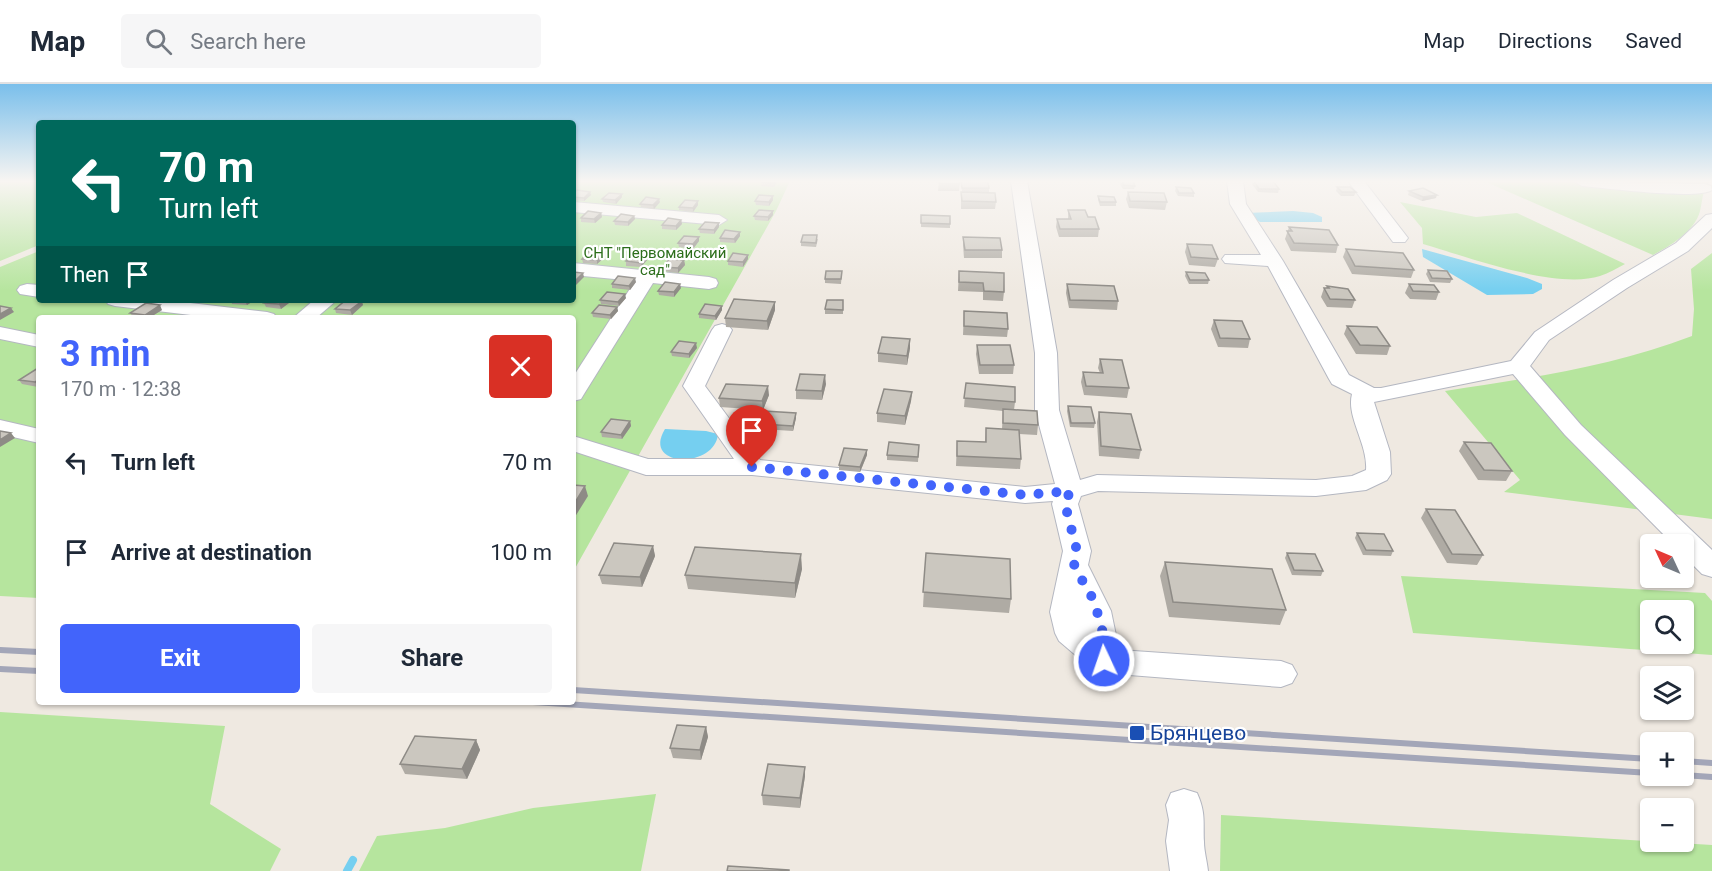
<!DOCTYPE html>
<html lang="en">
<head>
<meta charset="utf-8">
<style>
	:root { --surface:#fff; --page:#f6f6f7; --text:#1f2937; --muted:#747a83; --line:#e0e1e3; --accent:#4264fb }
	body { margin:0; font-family:Roboto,sans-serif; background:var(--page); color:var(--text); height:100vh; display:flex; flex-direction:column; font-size:22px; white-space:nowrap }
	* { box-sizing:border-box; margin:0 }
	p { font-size:20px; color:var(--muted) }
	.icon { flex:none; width:33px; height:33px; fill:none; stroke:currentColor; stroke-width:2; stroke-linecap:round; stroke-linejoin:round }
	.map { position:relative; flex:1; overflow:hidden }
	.panel { position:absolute; left:36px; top:231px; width:540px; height:390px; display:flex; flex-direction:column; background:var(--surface); border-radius:6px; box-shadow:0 2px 4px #0004 }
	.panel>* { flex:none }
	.hud { position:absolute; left:36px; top:36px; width:540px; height:183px; border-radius:6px; box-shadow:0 2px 4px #0004; background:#00695c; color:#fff; overflow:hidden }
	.needle { width:39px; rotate:314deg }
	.fabs { position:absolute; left:1640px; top:450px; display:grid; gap:12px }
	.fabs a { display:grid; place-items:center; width:54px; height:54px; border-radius:6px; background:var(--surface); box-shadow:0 2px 4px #0004; font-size:30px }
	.pin { position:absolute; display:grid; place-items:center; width:51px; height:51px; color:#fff; margin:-62px -26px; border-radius:50% 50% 50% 0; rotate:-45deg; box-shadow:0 0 6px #0007 }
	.pin .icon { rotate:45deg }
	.me { position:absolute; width:66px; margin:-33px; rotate:357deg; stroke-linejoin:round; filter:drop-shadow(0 0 4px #0008) }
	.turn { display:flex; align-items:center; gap:21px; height:126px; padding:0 24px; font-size:27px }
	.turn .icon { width:78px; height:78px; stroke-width:2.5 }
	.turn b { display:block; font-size:42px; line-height:51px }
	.then { display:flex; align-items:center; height:57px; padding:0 24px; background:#0003; gap:12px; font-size:22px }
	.round { display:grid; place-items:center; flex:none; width:63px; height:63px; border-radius:6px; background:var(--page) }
	.head { display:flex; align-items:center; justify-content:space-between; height:102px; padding:0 24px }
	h1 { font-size:36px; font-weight:700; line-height:45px; color:var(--accent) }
	.button { display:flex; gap:12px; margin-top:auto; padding:12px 24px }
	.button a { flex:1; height:69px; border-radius:6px; background:var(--accent); color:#fff; font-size:24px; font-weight:700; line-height:69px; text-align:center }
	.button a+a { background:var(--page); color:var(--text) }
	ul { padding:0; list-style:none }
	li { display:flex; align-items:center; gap:18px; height:90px; padding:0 24px }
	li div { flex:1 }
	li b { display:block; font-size:22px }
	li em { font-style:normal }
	header { display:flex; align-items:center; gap:36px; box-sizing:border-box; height:84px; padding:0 30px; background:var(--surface); border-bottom:2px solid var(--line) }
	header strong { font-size:28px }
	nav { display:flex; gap:33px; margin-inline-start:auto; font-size:21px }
	.search { width:420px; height:54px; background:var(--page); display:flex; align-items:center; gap:15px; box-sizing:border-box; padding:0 21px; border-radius:6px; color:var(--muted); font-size:22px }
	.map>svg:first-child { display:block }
	.green { fill:#b6e59e; fill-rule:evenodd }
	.water { fill:#75cff0 }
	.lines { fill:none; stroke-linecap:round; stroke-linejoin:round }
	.stream { stroke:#75cff0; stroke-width:8 }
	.minor-casing { stroke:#b4b7c1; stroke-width:2 }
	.minor { fill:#fff; fill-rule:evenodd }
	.rail { stroke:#a3a6b8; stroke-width:6 }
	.wall { fill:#afaba4 }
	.shaded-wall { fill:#8e8b86 }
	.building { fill:#cbc7bf; stroke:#8e8b86; stroke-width:1.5 }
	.route { stroke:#4264fb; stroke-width:10; stroke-dasharray:0 18 }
	.transit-dot { fill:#1a4fb4; stroke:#fff; stroke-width:2 }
	.labels { text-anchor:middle; stroke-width:4.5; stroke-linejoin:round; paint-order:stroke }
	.far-park-label { font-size:15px; fill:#2c6e1b; stroke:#fff }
	.near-transit-label { font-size:21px; fill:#164399; stroke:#fff; text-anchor:start }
</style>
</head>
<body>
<header>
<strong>Map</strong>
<div class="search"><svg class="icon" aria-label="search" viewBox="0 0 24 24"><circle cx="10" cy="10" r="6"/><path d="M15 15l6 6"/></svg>Search here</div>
<nav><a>Map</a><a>Directions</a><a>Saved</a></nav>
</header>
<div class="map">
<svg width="1712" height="787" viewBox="0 0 1712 787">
	<rect width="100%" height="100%" fill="#efe9e1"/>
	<!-- green -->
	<g class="green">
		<polygon points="0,97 39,97 39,161 0,177"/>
		<polygon points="573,97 790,97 776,127 573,488 573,234 39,234 39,514 0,512 0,183 39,167 39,216 573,216"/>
		<path d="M 1484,97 L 1710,97 C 1702,108 1703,114 1700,127 C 1695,147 1670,162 1653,171 Z"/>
		<path d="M 1400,118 L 1476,133 L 1517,129 L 1625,180 C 1617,184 1609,189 1600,192 C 1556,206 1468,173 1423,160 L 1422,144 Z"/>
		<path d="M 1712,169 L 1712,435 L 1504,408 L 1520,396 L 1445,307 C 1530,294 1611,283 1692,252 L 1694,225 L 1691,185 Z"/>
		<path d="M 1401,492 L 1705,509 L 1712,517 L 1712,571 L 1413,549 ZM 1683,526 L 1683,560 L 1650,560 L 1650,526 Z"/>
		<polygon points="0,628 225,642 210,720 281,765 270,787 0,787"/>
		<polygon points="656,710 641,787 359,787 377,752 445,744 533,724"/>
		<polygon points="1221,731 1712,761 1712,787 1220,787"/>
	</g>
	<!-- water -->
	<g class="water">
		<polygon points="1293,127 1313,129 1322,133 1322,138 1260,138 1245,129"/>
		<polygon points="1422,165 1527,194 1542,200 1542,205 1533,210 1487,211 1423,173"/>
		<path d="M 665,345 L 706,347 L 718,350 C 715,385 641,384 665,345 Z"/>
	</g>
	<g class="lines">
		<!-- stream -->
		<polyline class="stream" points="347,787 353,776"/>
		<!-- minor casing -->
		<g class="minor-casing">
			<g id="minor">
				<path d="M 1011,97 L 1027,97 L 1057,269 L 1059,326 L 1080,396 L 1097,391 L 1316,396 L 1352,392 L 1366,386 C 1368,360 1346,333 1352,310 L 1332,300 L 1329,295 L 1268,182 L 1225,179 L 1222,175 L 1225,171 L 1261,171 L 1230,120 L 1227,97 L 1243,97 L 1246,120 L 1283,177 L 1349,291 L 1374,304 L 1381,304 L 1511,277 L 1535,248 L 1613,196 L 1676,159 L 1706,131 L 1712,130 L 1712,144 L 1688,167 L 1627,204 L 1549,256 L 1530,282 L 1581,341 L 1712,466 L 1712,493 L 1702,490 L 1683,471 L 1683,460 L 1673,460 L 1565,351 L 1513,290 L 1374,318 L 1390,368 L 1391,390 L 1387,396 L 1366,406 L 1316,412 L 1098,407 L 1081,412 L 1078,420 L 1091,467 L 1088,481 L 1111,527 L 1119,566 L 1281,577 L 1292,581 L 1297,590 L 1292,599 L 1281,603 L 1104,589 L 1093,586 L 1059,557 L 1055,549 L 1050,528 L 1063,467 L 1052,420 L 1053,417 L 1025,419 L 752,391 L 646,391 L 573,367 L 573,352 L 648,375 L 734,375 L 683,302 L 712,246 L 715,242 L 722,240 L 729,242 L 732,246 L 705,302 L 760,376 L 1025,403 L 1055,400 L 1035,326 L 1035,269 Z"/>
				<polygon points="1348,97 1364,97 1408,154 1405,158 1393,158"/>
				<path d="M 1574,97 L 1705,100 L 1711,102 L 1712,106 C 1698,116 1605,104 1582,102 Z"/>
				<polygon points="573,118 719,131 727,136 719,141 573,128"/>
				<polygon points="573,179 709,193 716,195 718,199 716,203 709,205 653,199 584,310 581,315 573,317 573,293 635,197 573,191"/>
				<polygon points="27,200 39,201 39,213 20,210 17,206 20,202"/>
				<polygon points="105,216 165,216 267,228 274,230 277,234 216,234 115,222 108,220"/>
				<polygon points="314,216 337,216 316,234 293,234"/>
				<polygon points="0,243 39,251 39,263 0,255"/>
				<polygon points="0,336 39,345 39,359 0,350"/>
				<path d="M 1184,705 L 1197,709 C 1206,729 1203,738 1204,758 C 1204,767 1207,777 1208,787 L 1170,787 L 1166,757 L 1169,736 L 1166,721 L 1171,709 Z"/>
			</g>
		</g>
		<!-- minor -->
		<use href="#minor" class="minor"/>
		<!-- rail -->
		<g class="rail">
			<polyline points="0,566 39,568"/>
			<polyline points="0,585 39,587"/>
			<polyline points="573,606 1650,675"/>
			<polyline points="533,618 1650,689"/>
			<polyline points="1683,677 1712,679"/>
			<polyline points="1683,691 1712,693"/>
		</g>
	</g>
	<!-- wall -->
	<g class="wall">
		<polygon points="762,97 778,97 774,103 761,102"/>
		<polygon points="939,97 960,97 959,107 938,107"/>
		<polygon points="961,97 989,104 989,108 962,108"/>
		<polygon points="1121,97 1133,97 1135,102 1134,105 1123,105 1120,100"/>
		<polygon points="1253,97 1273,97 1279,105 1278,109 1258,108 1252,100"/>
		<polygon points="1176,103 1194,109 1194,113 1178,112 1175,107"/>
		<polygon points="1337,103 1356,108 1354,112 1341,112 1336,107"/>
		<polygon points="1409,107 1436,114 1422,117 1408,111"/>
		<polygon points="961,108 996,118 995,125 961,125"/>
		<polygon points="1128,108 1167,118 1165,126 1129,124 1126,115"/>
		<polygon points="573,110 591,111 584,117 573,116"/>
		<polygon points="622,110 622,113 616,120 603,118 602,115"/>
		<polygon points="773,112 773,116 769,122 756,121 755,117"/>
		<polygon points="1098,112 1116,118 1116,122 1100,122 1098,116"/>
		<polygon points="660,118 654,125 641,123 640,120"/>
		<polygon points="698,121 693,128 679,126 679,123"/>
		<polygon points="1068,126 1088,133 1099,145 1098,153 1059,153 1056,143 1057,135 1068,135"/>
		<polygon points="601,129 602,133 595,139 581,138 581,134"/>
		<polygon points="773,131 768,137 755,136 754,132"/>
		<polygon points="921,131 950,140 950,144 921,143"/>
		<polygon points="634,132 635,135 628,142 615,141 614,137"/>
		<polygon points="681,136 682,140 676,146 662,145 662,141"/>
		<polygon points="719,139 719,143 714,150 700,149 699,145"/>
		<polygon points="1289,143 1338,161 1336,169 1291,167 1285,155"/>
		<polygon points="740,152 735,159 720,158 720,154"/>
		<polygon points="963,153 1002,166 1002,174 964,174 963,161"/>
		<polygon points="818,155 816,163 801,162 801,158"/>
		<polygon points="699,157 693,165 679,163 678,159"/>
		<polygon points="1187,160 1218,175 1215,183 1189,181 1185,168"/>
		<polygon points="1346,165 1414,186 1411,194 1352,190 1343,173"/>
		<polygon points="647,171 648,175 641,183 626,182 626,177"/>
		<polygon points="605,173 597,180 583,179 582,175"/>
		<polygon points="748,175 743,183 728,181 728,177"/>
		<polygon points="684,176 685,181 678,189 664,187 663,183"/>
		<polygon points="1428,186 1452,195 1450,199 1430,198 1426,190"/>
		<polygon points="842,187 841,200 825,199 825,195"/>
		<polygon points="959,187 1004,208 1003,217 983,216 983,208 958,207"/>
		<polygon points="1186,188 1209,196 1208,200 1189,200 1185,192"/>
		<polygon points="636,198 630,206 612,204 612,200"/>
		<polygon points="1067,200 1118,217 1117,226 1069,224 1066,209"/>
		<polygon points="1409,200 1439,208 1436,216 1410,215 1405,209"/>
		<polygon points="1327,202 1355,216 1352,224 1327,223 1321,213 1324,204 1326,204"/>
		<polygon points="681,204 674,213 659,211 658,207"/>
		<polygon points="626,214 619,222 601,220 600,216"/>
		<polygon points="195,216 216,216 211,219 196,218"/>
		<polygon points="231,216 255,216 247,221 232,220"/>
		<polygon points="268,216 293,216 281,225 266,223 264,219"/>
		<polygon points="843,216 843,230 825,230 825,225"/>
		<polygon points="363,221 352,231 336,229 335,225"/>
		<polygon points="722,222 722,226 716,236 699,234 699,230"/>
		<polygon points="617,223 618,227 611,235 593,233 592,229"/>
		<polygon points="162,226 149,234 133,233 130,229"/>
		<polygon points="775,226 768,246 726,243 725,234"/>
		<polygon points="964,227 1008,245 1007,253 963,251"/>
		<polygon points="1214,236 1250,255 1248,264 1218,263 1211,245"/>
		<polygon points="1347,242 1390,262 1387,271 1356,270 1344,250"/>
		<polygon points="910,255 910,264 907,281 878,278 878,269"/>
		<polygon points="977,261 1014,281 1013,290 979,290 976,270"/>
		<polygon points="697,264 689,274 672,272 671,268"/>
		<polygon points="1100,275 1129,304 1127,314 1084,311 1081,298 1083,288 1100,289 1098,284"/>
		<polygon points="39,285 39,302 38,303 22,300 19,296"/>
		<polygon points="966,299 1015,318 1014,326 1038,341 1037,351 1019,350 1021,375 1020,385 956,382 957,357 985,358 986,344 1002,345 1003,327 964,323"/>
		<polygon points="826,300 822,316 796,315 796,306"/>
		<polygon points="912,308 911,317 905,341 877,338 877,329"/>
		<polygon points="769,311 763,326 720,323 719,314"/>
		<polygon points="1068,322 1095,339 1094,344 1070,343 1067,327"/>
		<polygon points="1099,328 1141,366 1139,375 1099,372 1097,338"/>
		<polygon points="796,329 796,334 793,347 760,345 760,340"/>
		<polygon points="630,337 631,342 622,355 602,353 601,348"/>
		<polygon points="1464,358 1512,387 1506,397 1478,396 1459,367"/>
		<polygon points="919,361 918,378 887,376 887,371"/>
		<polygon points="867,366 867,371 860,388 839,386 839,381"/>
		<polygon points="1426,425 1483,471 1477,481 1447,479 1421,434"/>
		<polygon points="1357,449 1393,467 1391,472 1363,471 1355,454"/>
		<polygon points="653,462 655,472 642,503 602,500 599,491"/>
		<polygon points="926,469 1011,515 1009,529 923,523"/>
		<polygon points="1287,469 1323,487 1321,492 1292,491 1285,474"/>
		<polygon points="1165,478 1286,526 1280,541 1169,533 1160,492"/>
		<polygon points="802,485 795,514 688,505 685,491"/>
		<polygon points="706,643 708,653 701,676 673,674 670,664"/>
		<polygon points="476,656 480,666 467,695 405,690 400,680"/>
		<polygon points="805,683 805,692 800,724 763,721 762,711"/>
	</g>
	<!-- shaded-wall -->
	<g class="shaded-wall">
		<polygon points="590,108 591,111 584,117 584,114"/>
		<polygon points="622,110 622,113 616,120 615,116"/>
		<polygon points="1437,111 1436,114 1422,117 1423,113"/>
		<polygon points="773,112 773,116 769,122 769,118"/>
		<polygon points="659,115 660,118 654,125 653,121"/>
		<polygon points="698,117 698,121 693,128 693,124"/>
		<polygon points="773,127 773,131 768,137 768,133"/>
		<polygon points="601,129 602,133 595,139 594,135"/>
		<polygon points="634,132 635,135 628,142 628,138"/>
		<polygon points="681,136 682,140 676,146 676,142"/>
		<polygon points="719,139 719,143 714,150 714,146"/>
		<polygon points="740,148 740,152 735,159 734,155"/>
		<polygon points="699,153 699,157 693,165 693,160"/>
		<polygon points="604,169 605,173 597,180 597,176"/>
		<polygon points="647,171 648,175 641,183 641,179"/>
		<polygon points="748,171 748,175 743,183 743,178"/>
		<polygon points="684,176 685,181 678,189 678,184"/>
		<polygon points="583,189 584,193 576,201 575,197"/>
		<polygon points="635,194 636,198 630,206 629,202"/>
		<polygon points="680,200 681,204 674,213 674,208"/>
		<polygon points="625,210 626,214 619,222 618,218"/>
		<polygon points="247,216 255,216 247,221 245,217"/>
		<polygon points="285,216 293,216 281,225 279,220"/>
		<polygon points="362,217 363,221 352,231 350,226"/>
		<polygon points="775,218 775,226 768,246 767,237"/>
		<polygon points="160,221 162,226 149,234 147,234 145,231"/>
		<polygon points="722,222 722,226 716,236 715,232"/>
		<polygon points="617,223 618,227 611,235 610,231"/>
		<polygon points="11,224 14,228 0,236 0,230"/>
		<polygon points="910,255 910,264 907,281 907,272"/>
		<polygon points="696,259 697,264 689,274 689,270"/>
		<polygon points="575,282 576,287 573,290 573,285"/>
		<polygon points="825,291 826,300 822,316 822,307"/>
		<polygon points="39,295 39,302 38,303 35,298"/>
		<polygon points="768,302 769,311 763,326 762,317"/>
		<polygon points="912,308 911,317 905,341 905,332"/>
		<polygon points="796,329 796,334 793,347 793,342"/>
		<polygon points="630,337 631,342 622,355 621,351"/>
		<polygon points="11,349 15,354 0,363 0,356"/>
		<polygon points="867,366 867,371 860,388 860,383"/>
		<polygon points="585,402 588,412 573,436 573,422"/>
		<polygon points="653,462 655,472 642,503 640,493"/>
		<polygon points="801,470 802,485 795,514 795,499"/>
		<polygon points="706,643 708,653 701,676 700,666"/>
		<polygon points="476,656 480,666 467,695 462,685"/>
		<polygon points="805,683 805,692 800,724 800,714"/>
	</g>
	<!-- building -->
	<g class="building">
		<polygon points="762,97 776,97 774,99 761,98"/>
		<polygon points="939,97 960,97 959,100 939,99"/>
		<polygon points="961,97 988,98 989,104 962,104"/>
		<polygon points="1122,97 1133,97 1135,102 1124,101"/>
		<polygon points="1254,97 1273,97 1279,105 1259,105"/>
		<polygon points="1176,103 1191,104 1194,109 1179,109"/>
		<polygon points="1337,103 1350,103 1356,108 1342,108"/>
		<polygon points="1423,104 1437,111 1423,113 1409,107"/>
		<polygon points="577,106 590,108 584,114 573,113 573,110"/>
		<polygon points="961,108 995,109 996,118 962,117"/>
		<polygon points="1128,108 1164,109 1167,118 1130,117"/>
		<polygon points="609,109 622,110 615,116 602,115"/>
		<polygon points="759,111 773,112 769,118 755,117"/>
		<polygon points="1098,112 1114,113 1116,118 1100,118"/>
		<polygon points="646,113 659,115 653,121 640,120"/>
		<polygon points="685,116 698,117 693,124 679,123"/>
		<polygon points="759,126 773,127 768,133 754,132"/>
		<polygon points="1068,126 1085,126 1088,133 1095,133 1099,145 1060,145 1057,135 1071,135"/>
		<polygon points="588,127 601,129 594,135 581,134"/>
		<polygon points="621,130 634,132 628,138 614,137"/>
		<polygon points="921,131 950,132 950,140 921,139"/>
		<polygon points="668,134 681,136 676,142 662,141"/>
		<polygon points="705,138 719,139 714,146 699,145"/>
		<polygon points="1289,143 1329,146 1338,161 1294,159 1287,147 1292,147"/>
		<polygon points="725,146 740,148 734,155 720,154"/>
		<polygon points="803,151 817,151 816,159 801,158"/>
		<polygon points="684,152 699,153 693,160 678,159"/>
		<polygon points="963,153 1000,154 1002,166 965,166"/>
		<polygon points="1187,160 1212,161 1218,175 1191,173"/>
		<polygon points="1346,165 1403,169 1414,186 1355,182"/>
		<polygon points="589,167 604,169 597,176 582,175"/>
		<polygon points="733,169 748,171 743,178 728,177"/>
		<polygon points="633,170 647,171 641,179 626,177"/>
		<polygon points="669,175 684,176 678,184 663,183"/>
		<polygon points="1428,186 1447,187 1452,195 1432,194"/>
		<polygon points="826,187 842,187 841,195 825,195"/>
		<polygon points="959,187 1004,189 1004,208 984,207 983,199 959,198"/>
		<polygon points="573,188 583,189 575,197 573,197"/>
		<polygon points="1186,188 1205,189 1209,196 1190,196"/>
		<polygon points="618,192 635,194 629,202 612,200"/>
		<polygon points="665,198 680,200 674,208 658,207"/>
		<polygon points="1067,200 1114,202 1118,217 1070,216"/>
		<polygon points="1409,200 1434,201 1439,208 1413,207"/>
		<polygon points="1327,202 1348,205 1355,216 1330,215 1324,204 1329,204"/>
		<polygon points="607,208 625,210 618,218 600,216"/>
		<polygon points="734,215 775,218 767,237 725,234"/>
		<polygon points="268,216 285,216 279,220 264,219"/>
		<polygon points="346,216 352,216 362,217 350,226 335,225"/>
		<polygon points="827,216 843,216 843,226 825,225"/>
		<polygon points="146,219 160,221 145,231 130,229"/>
		<polygon points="705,220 722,222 715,232 699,230"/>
		<polygon points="599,221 617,223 610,231 592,229"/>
		<polygon points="0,222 11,224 0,230"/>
		<polygon points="964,227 1007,229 1008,245 964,242"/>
		<polygon points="1214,236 1242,237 1250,255 1220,254"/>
		<polygon points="1347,242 1377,243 1390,262 1360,261"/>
		<polygon points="882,253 910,255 907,272 878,269"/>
		<polygon points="679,257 696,259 689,270 671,268"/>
		<polygon points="977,261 1010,261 1014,281 980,281"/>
		<polygon points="1100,275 1122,276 1129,304 1086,302 1083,288 1103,289"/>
		<polygon points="38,284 39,285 39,295 35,298 19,296"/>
		<polygon points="800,290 825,291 822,307 796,306"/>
		<polygon points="966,299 1015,303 1015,318 964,314"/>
		<polygon points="726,300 768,302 762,317 719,314"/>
		<polygon points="884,305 912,308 905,332 877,329"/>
		<polygon points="1068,322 1091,323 1095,339 1071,339"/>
		<polygon points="1003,325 1037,327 1038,341 1003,339"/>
		<polygon points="764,327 796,329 793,342 760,340"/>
		<polygon points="1099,328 1131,330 1141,366 1101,362"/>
		<polygon points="611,335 630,337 621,351 601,348"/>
		<polygon points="986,344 1019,346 1021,375 957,372 957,357 986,358"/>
		<polygon points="0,347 11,349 0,356"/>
		<polygon points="889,358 919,361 918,373 887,371"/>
		<polygon points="1464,358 1491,359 1512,387 1484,386"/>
		<polygon points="844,364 867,366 860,383 839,381"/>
		<polygon points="573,401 585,402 573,422"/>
		<polygon points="1426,425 1455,426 1483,471 1452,470"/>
		<polygon points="1357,449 1384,450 1393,467 1366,466"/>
		<polygon points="614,459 653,462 640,493 599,491"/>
		<polygon points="695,463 801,470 795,499 685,491"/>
		<polygon points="926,469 1010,475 1011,515 923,508"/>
		<polygon points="1287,469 1315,470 1323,487 1294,486"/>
		<polygon points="1165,478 1272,485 1286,526 1173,518"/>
		<polygon points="677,641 706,643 700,666 670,664"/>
		<polygon points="415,652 476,656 462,685 400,680"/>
		<polygon points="768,680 805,683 800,714 762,711"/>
		<polygon points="728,782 789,786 789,787 727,787"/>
	</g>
	<!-- sky -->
	<linearGradient id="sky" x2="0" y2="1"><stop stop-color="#7abfeb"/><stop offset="0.47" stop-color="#f8f5f2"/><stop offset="1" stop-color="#f8f5f2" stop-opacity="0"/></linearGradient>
	<rect width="1712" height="207" fill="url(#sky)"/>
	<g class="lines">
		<!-- route -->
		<polyline class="route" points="752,383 1025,411 1070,407 1065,420 1077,467 1074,482 1093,515 1102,543 1104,577"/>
	</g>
	<!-- markers -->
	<rect class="transit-dot" x="1129" y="641" width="16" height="16" rx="3"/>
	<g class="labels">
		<!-- far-park labels -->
		<g class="far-park-label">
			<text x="655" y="174">СНТ "Первомайский<tspan x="655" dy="17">сад"</tspan></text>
		</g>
		<!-- near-transit labels -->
		<g class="near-transit-label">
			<text x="1150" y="656">Брянцево</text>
		</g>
	</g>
</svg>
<div class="fabs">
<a><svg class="needle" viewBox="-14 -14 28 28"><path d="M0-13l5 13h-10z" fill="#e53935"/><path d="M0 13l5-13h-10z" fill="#747a83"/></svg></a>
<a><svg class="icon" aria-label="search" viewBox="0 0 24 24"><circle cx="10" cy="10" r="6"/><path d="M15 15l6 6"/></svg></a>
<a><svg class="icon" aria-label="layers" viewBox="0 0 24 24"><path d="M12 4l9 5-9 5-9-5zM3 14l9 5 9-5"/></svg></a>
<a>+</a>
<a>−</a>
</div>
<div class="pin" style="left:752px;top:383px;background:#d93025"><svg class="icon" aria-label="arrive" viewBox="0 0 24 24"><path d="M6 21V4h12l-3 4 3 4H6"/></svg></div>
<svg class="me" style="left:1104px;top:577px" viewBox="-20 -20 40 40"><circle r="17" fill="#4264fb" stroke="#fff" stroke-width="3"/><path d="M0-11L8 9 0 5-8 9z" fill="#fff"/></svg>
<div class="hud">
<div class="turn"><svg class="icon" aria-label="left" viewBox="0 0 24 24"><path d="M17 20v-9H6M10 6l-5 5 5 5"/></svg><div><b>70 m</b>Turn left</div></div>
<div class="then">Then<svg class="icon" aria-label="arrive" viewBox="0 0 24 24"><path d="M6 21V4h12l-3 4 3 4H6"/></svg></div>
</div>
<section class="panel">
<div class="head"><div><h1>3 min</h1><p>170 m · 12:38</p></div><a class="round" style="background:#d93025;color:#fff"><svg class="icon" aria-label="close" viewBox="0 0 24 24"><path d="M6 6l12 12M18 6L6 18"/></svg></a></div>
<ul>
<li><svg class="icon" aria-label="left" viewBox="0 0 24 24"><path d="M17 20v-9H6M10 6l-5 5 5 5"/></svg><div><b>Turn left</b></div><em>70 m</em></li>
<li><svg class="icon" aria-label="arrive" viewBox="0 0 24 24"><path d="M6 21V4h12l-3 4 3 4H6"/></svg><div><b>Arrive at destination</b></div><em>100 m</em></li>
</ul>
<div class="button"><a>Exit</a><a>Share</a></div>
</section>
</div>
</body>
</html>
